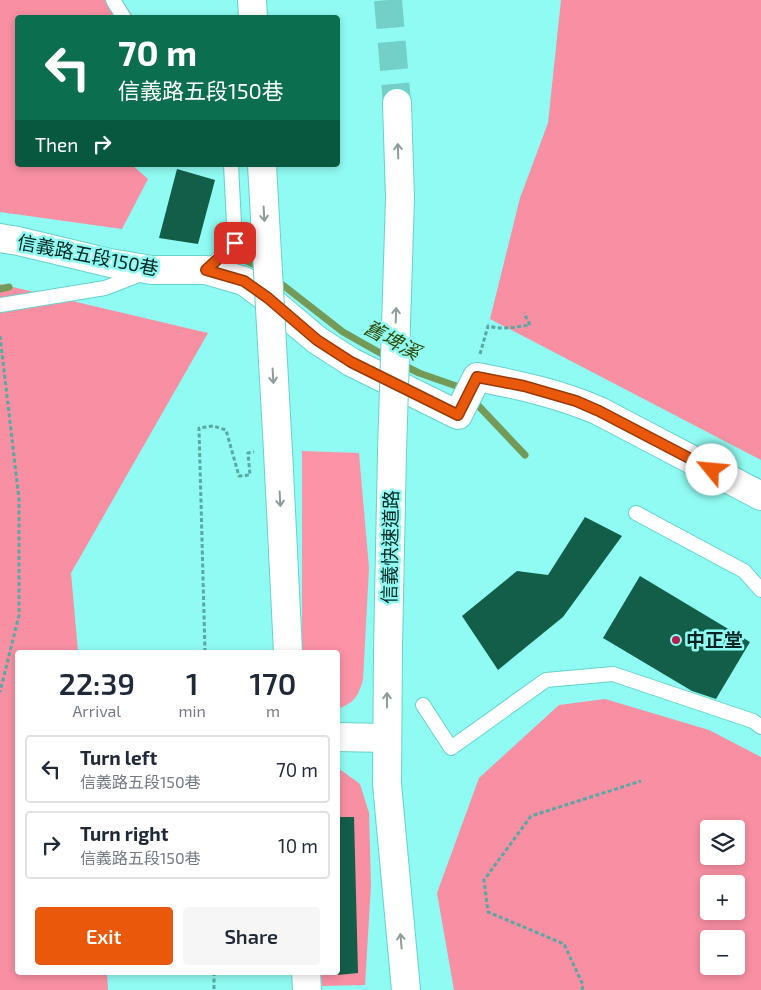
<!DOCTYPE html>
<html lang="en">
<head>
<meta charset="utf-8">
<style>
	:root { --surface:#fff; --page:#f6f6f7; --text:#1f2937; --muted:#747a83; --line:#e0e1e3; --accent:#ea580c }
	body { margin:0; font-family:"Exo 2","Noto Sans TC",sans-serif; background:var(--page); color:var(--text); height:100vh; display:flex; flex-direction:column; font-size:19px; white-space:nowrap }
	* { box-sizing:border-box; margin:0 }
	p { font-size:16px; color:var(--muted) }
	.icon { flex:none; width:28px; height:28px; fill:none; stroke:currentColor; stroke-width:2; stroke-linecap:round; stroke-linejoin:round }
	.map { position:relative; flex:1; overflow:hidden }
	.drawer { position:absolute; left:15px; top:650px; width:325px; height:325px; display:flex; flex-direction:column; background:var(--surface); border-radius:5px; box-shadow:0 2px 8px #0003 }
	.drawer>* { flex:none }
	.banner { position:absolute; left:15px; top:15px; width:325px; height:152px; border-radius:5px; box-shadow:0 2px 8px #0003; background:#0b6e4f; color:#fff; overflow:hidden }
	.fabs { position:absolute; left:700px; top:820px; display:grid; gap:10px }
	.fabs a { display:grid; place-items:center; width:45px; height:45px; border-radius:5px; background:var(--surface); box-shadow:0 2px 8px #0003; font-size:25px }
	.pin { position:absolute; display:grid; place-items:center; width:42px; height:42px; color:#fff; margin:-21px; border-radius:10px; box-shadow:0 2px 8px #0006 }
	.me { position:absolute; width:55px; margin:-28px; rotate:298deg; stroke-linejoin:round; filter:drop-shadow(0 0 4px #0008) }
	.turn { display:flex; align-items:center; gap:18px; height:105px; padding:0 20px; font-size:22px }
	.turn .icon { width:65px; height:65px; stroke-width:2.5 }
	.turn b { display:block; font-size:35px; line-height:42px }
	.then { display:flex; align-items:center; height:48px; padding:0 20px; background:#0003; gap:10px; font-size:19px }
	.eta { display:flex; justify-content:space-evenly; align-items:center; height:85px; text-align:center }
	.eta b { font-size:30px; font-weight:600; line-height:35px }
	.primary-button { display:flex; gap:10px; margin-top:auto; padding:10px 20px }
	.primary-button a { flex:1; height:58px; border-radius:5px; background:var(--accent); color:#fff; font-size:20px; font-weight:600; line-height:58px; text-align:center }
	.primary-button a+a { background:var(--page); color:var(--text) }
	ul { padding:0; list-style:none }
	li { display:flex; align-items:center; gap:15px; height:68px; margin:0 10px 8px; padding:0 10px; border:2px solid var(--line); border-radius:5px }
	li div { flex:1 }
	li b { display:block; font-size:19px }
	li em { font-style:normal }
	.map>svg:first-child { display:block }
	.green { fill:#fc93a6 }
	.forest { fill:#f88fa3; fill-rule:evenodd }
	.lines { fill:none; stroke-linecap:round; stroke-linejoin:round }
	.stream { stroke:#739a59; stroke-width:7 }
	.building { fill:#125e49 }
	.trunk-tunnel { stroke:#73d0c8; stroke-width:28; stroke-dasharray:28 14; stroke-linecap:butt }
	.service-casing { stroke:#66d2c9; stroke-width:16 }
	.minor-casing { stroke:#66d2c9; stroke-width:30 }
	.trunk-casing { stroke:#66d2c9; stroke-width:30 }
	.path { stroke:#59a8a2; stroke-width:3; stroke-dasharray:4 2.5; stroke-linecap:butt }
	.service { stroke:#fff; stroke-width:14 }
	.minor { stroke:#fff; stroke-width:28 }
	.trunk { stroke:#fff; stroke-width:28 }
	.trunk-bridge-casing { stroke:#66d2c9; stroke-width:30; stroke-linecap:butt }
	.trunk-bridge { stroke:#fff; stroke-width:28 }
	.oneway { stroke:#8c9c9b }
	.route-casing { stroke:#983908; stroke-width:12 }
	.route { stroke:#ea580c; stroke-width:9 }
	.poi-dot { fill:#b2214f; stroke:#90fbf2; stroke-width:2 }
	.labels { text-anchor:middle; stroke-width:5; stroke-linejoin:round; paint-order:stroke }
	.street-label { font-size:19px; fill:#002421; stroke:#90fbf2 }
	.poi-label { font-size:19px; font-weight:bold; fill:#002421; stroke:#90fbf2; text-anchor:start }
	.water-label { font-size:20px; font-style:italic; fill:#304904; stroke:#90fbf2 }
</style>
</head>
<body>
<div class="map">
<svg width="761" height="990" viewBox="0 0 761 990">
	<rect width="100%" height="100%" fill="#90fbf2"/>
	<!-- green -->
	<path class="green" d="M 302,451 L 359,453 L 369,568 L 363,680 C 357,698 355,702 338,709 L 338,652 L 302,652 Z"/>
	<!-- forest -->
	<g class="forest">
		<polygon points="0,0 122,0 132,15 132,17 18,18 18,165 132,165 148,179 122,229 0,212"/>
		<polygon points="561,0 761,0 761,460 490,319 520,198 548,123"/>
		<polygon points="0,284 208,333 71,573 78,652 18,652 18,972 107,973 108,990 0,990"/>
		<path d="M 605,699 L 709,730 L 761,757 L 761,990 L 454,990 L 437,893 L 479,778 L 559,705 ZM 709,829 L 736,829 L 736,856 L 709,856 ZM 709,884 L 736,884 L 736,911 L 709,911 ZM 709,939 L 736,939 L 736,966 L 709,966 Z"/>
		<polygon points="338,768 360,784 369,813 371,885 365,985 322,986 321,973 338,972"/>
	</g>
	<g class="lines">
		<!-- stream -->
		<g class="stream">
			<polyline points="239,257 261,268"/>
			<polyline points="275,279 343,332 389,358"/>
			<polyline points="0,289 9,287"/>
			<polyline points="401,364 419,373 462,388 464,391"/>
			<polyline points="472,399 525,455"/>
		</g>
	</g>
	<!-- building -->
	<g class="building">
		<polygon points="177,169 215,180 198,244 159,238"/>
		<polygon points="585,517 622,536 563,617 498,670 462,616 517,571 548,575"/>
		<polygon points="640,576 750,642 716,699 692,691 603,638"/>
		<polygon points="338,817 354,817 358,973 338,975"/>
	</g>
	<g class="lines">
		<!-- trunk-tunnel -->
		<polyline class="trunk-tunnel" points="388,0 397,103"/>
		<!-- service casing -->
		<g class="service-casing">
			<g id="service">
				<polyline points="113,0 124,18"/>
				<polyline points="206,270 235,243 231,165"/>
				<polyline points="0,305 105,288 144,273"/>
				<polyline points="636,513 744,571 761,590"/>
				<polyline points="423,705 451,748 546,680 613,674 753,721 761,727"/>
			</g>
		</g>
		<!-- minor casing -->
		<g class="minor-casing">
			<path id="minor" d="M 0,238 L 18,241 L 110,263 L 152,270 L 206,270 L 244,281 L 267,298 L 317,340 L 351,362 L 458,415 L 477,377 C 519,385 560,394 599,411 L 761,496"/>
		</g>
		<!-- trunk casing -->
		<g class="trunk-casing">
			<g id="trunk">
				<polyline points="252,0 253,18"/>
				<polyline points="397,103 400,198"/>
				<polyline points="278,451 288,652"/>
				<polyline points="392,452 388,648 387,784 406,990"/>
				<polyline points="338,737 387,738"/>
				<polyline points="306,972 307,990"/>
			</g>
		</g>
		<!-- path -->
		<g class="path">
			<polyline points="0,336 19,499 19,615 0,692"/>
			<path d="M 480,354 L 488,326 C 502,330 516,327 530,325 L 524,313"/>
			<polyline points="205,652 199,428 213,426 226,430 239,476 250,475 248,453 254,452"/>
			<polyline points="214,972 214,990"/>
			<polyline points="582,990 583,985 564,944 488,912 484,880 531,816 641,781"/>
		</g>
		<!-- service -->
		<use href="#service" class="service"/>
		<!-- minor -->
		<use href="#minor" class="minor"/>
		<!-- trunk -->
		<use href="#trunk" class="trunk"/>
		<!-- trunk-bridge casing -->
		<g class="trunk-bridge-casing">
			<g id="trunk-bridge">
				<polyline points="262,165 278,451"/>
				<polyline points="392,452 400,198"/>
			</g>
		</g>
		<!-- trunk-bridge -->
		<use href="#trunk-bridge" class="trunk-bridge"/>
	</g>
	<!-- one-way arrows -->
	<defs><path id="oneway-shaft" d="M-6 0H5M1.5-3L5.5 0L1.5 3" fill="none" stroke-width="1.6" stroke-linecap="round" stroke-linejoin="round" transform="scale(1.25)"/></defs>
	<g class="oneway">
		<use href="#oneway-shaft" transform="translate(398 151) rotate(-92)"/>
		<use href="#oneway-shaft" transform="translate(264 214) rotate(87)"/>
		<use href="#oneway-shaft" transform="translate(396 315) rotate(-88)"/>
		<use href="#oneway-shaft" transform="translate(273 376) rotate(87)"/>
		<use href="#oneway-shaft" transform="translate(280 499) rotate(87)"/>
		<use href="#oneway-shaft" transform="translate(387 700) rotate(-90)"/>
		<use href="#oneway-shaft" transform="translate(401 941) rotate(-95)"/>
	</g>
	<g class="lines">
		<!-- route casing -->
		<g class="route-casing">
			<polyline id="route" points="235,243 206,270 244,281 268,298 317,340 351,362 458,415 477,377 524,386 576,401 599,411 712,470"/>
		</g>
		<!-- route -->
		<use href="#route" class="route"/>
	</g>
	<!-- markers -->
	<circle class="poi-dot" cx="676" cy="640" r="5"/>
	<g class="labels">
		<!-- street labels -->
		<g class="street-label">
			<text transform="translate(88 255) rotate(11)" y="7">信義路五段150巷</text>
			<text transform="translate(390 547) rotate(-89)" y="7">信義快速道路</text>
		</g>
		<!-- poi labels -->
		<g class="poi-label">
			<text x="686" y="647">中正堂</text>
		</g>
		<!-- water labels -->
		<g class="water-label">
			<text transform="translate(392 340) rotate(28)" y="7">舊埤溪</text>
		</g>
	</g>
</svg>
<div class="fabs">
<a><svg class="icon" aria-label="layers" viewBox="0 0 24 24"><path d="M12 4l9 5-9 5-9-5zM3 14l9 5 9-5"/></svg></a>
<a>+</a>
<a>−</a>
</div>
<div class="pin" style="left:235px;top:243px;background:#d93025"><svg class="icon" aria-label="arrive" viewBox="0 0 24 24"><path d="M6 21V4h12l-3 4 3 4H6"/></svg></div>
<svg class="me" style="left:712px;top:470px" viewBox="-20 -20 40 40"><circle r="19" fill="#fff"/><path d="M0-13L10 11 0 6-10 11z" fill="#ea580c"/></svg>
<div class="banner">
<div class="turn"><svg class="icon" aria-label="left" viewBox="0 0 24 24"><path d="M17 20v-9H6M10 6l-5 5 5 5"/></svg><div><b>70 m</b>信義路五段150巷</div></div>
<div class="then">Then<svg class="icon" aria-label="right" viewBox="0 0 24 24"><path d="M7 20v-9h11M14 6l5 5-5 5"/></svg></div>
</div>
<section class="drawer">
<div class="eta">
<div><b>22:39</b><p>Arrival</p></div>
<div><b>1</b><p>min</p></div>
<div><b>170</b><p>m</p></div>
</div>
<ul>
<li><svg class="icon" aria-label="left" viewBox="0 0 24 24"><path d="M17 20v-9H6M10 6l-5 5 5 5"/></svg><div><b>Turn left</b><p>信義路五段150巷</p></div><em>70 m</em></li>
<li><svg class="icon" aria-label="right" viewBox="0 0 24 24"><path d="M7 20v-9h11M14 6l5 5-5 5"/></svg><div><b>Turn right</b><p>信義路五段150巷</p></div><em>10 m</em></li>
</ul>
<div class="primary-button"><a>Exit</a><a>Share</a></div>
</section>
</div>
</body>
</html>
